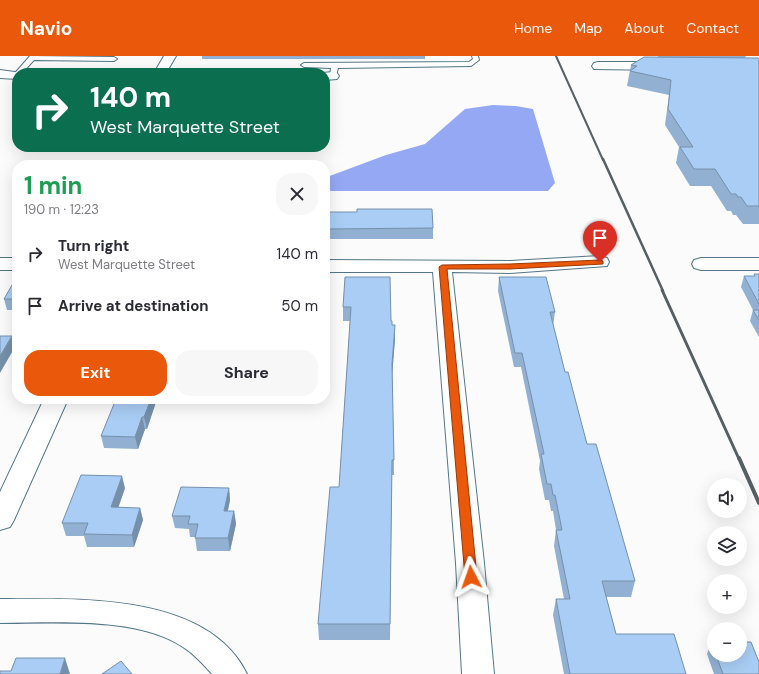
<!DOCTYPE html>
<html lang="en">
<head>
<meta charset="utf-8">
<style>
	:root { --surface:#fff; --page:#f7f7f7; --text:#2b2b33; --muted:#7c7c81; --accent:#ea580c }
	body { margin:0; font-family:"DM Sans",sans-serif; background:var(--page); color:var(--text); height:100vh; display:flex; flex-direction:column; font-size:15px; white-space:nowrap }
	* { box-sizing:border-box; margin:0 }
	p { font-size:13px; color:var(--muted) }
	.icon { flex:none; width:22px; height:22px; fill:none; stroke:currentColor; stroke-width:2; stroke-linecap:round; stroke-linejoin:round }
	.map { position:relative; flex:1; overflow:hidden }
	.panel { position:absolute; left:12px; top:104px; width:318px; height:244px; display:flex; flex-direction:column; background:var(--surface); border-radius:16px; box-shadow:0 4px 16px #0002 }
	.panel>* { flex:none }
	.hud { position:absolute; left:12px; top:12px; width:318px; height:84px; border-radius:16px; box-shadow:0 4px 16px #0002; background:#0b6e4f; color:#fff; overflow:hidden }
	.tools { position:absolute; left:707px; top:422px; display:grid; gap:8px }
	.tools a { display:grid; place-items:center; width:40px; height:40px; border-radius:50%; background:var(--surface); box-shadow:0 4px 16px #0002; font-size:20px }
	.pin { position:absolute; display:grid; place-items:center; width:34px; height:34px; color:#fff; margin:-41px -17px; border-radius:50% 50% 50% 0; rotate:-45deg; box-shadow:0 0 4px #0007 }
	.pin .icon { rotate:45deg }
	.me { position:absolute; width:44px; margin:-22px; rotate:356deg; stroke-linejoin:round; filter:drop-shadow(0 0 3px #0008) }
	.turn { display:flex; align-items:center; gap:14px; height:84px; padding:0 12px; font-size:18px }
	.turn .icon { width:52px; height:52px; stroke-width:2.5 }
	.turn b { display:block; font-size:28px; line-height:34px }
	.round { display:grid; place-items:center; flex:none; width:42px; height:42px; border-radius:16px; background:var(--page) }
	.summary { display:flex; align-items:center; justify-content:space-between; height:68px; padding:0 12px }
	h1 { font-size:24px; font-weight:700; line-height:30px; color:#1e9e55 }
	.button { display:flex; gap:8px; margin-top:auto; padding:8px 12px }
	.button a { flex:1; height:46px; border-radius:16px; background:var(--accent); color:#fff; font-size:16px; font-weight:700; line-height:46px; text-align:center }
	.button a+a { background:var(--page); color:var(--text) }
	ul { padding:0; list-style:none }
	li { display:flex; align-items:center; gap:12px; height:52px; padding:0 12px }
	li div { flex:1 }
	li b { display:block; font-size:15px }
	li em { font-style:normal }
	header { display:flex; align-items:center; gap:24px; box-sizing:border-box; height:56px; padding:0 20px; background:var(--accent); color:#fff }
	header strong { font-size:19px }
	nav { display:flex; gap:22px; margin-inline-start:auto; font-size:14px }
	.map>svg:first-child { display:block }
	.water { fill:#95a8f4 }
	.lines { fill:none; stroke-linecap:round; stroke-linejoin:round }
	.service-casing { stroke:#527686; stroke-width:2 }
	.minor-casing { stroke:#527686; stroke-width:2 }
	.service { fill:#fff; fill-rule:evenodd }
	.minor { fill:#fff; fill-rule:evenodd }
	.rail-far3 { stroke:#566064; stroke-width:2 }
	.rail-far2 { stroke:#566064; stroke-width:2.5 }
	.rail-far1 { stroke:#566064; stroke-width:3 }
	.rail { stroke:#566064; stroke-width:4 }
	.wall { fill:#91b0d2 }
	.shaded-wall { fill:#7690ab }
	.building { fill:#a9cdf4; stroke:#7690ab }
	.route { fill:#ea580c; stroke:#983908 }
</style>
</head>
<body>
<header>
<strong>Navio</strong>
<nav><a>Home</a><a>Map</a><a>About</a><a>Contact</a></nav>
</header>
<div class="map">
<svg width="759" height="618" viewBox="0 0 759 618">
	<rect width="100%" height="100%" fill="#fbfbfb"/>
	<!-- water -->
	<polygon class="water" points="493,49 516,50 533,53 555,127 548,135 325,135 325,124 327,121 386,99 425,88 465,53"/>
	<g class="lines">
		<!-- service casing -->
		<g class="service-casing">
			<g id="service">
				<polygon points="30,0 114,1 117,3 114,5 34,4 22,17 16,18 16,16"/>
				<polygon points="472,0 478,0 479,4 471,10 338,12 336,20 333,22 330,20 331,12 304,11 301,9 304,7 469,6 473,3"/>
			</g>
		</g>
		<!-- minor casing -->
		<g class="minor-casing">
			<g id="minor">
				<polygon points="164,0 176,0 166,17 154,17"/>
				<polygon points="598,6 662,6 666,7 668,10 666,13 662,14 594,13 592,10 594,7"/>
				<polygon points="0,14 22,17 17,17 17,23 0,22"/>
				<polygon points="333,16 337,17 339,20 337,23 325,24 325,17 322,17"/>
				<polygon points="600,200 607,202 609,206 607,210 510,217 452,216 484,507 494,618 462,618 456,507 433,216 325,216 325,204 510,205"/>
				<rect x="0" y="202" width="17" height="12"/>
				<polygon points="701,202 759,202 759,214 701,214 694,212 692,208 694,204"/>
				<polygon points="44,343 68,343 14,464 10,471 0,474 0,436"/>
				<path d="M 0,543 C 76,543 207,536 247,618 L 212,618 C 203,608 194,598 183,591 C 136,560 54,567 0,567 Z"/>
			</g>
		</g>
		<!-- service -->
		<use href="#service" class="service"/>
		<!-- minor -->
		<use href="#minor" class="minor"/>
		<!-- rail-far3 -->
		<polyline class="rail-far3" points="556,0 603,104"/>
		<!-- rail-far2 -->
		<polyline class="rail-far2" points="603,103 663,235"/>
		<!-- rail-far1 -->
		<polyline class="rail-far1" points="662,234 739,403"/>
		<!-- rail -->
		<polyline class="rail" points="739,402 759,447"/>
	</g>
	<!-- wall -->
	<g class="wall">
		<rect x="202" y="0" width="223" height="3"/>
		<polygon points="658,0 746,0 745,2 759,4 759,168 743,168 736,159 733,159 731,155 727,155 711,130 690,130 676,107 679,91 665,69 669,39 627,30 631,9 658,1"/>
		<polygon points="325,156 433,172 433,183 325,183"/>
		<polygon points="754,218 759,218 759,281 750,265 753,254 741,231 744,220 754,220"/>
		<polygon points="345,221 391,265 392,269 395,269 395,283 392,317 394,404 394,419 392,419 390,584 319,584 318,568 339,431 350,265 343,265 343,251"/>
		<polygon points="499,221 555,256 553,270 565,316 587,388 635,525 631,541 606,541 616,578 686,618 564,618 553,559 556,543 564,543 554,490 556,474 553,455 551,455 549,444 545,444 539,413 540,405 521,311 514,311 498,235"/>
		<polygon points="17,222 17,254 7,254 4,243"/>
		<polygon points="157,343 147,373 145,373 138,393 104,392 101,380"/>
		<polygon points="125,432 118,452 140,452 143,464 134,491 87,491 84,480 66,480 62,467"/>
		<polygon points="229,432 230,444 228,455 234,455 236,468 230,495 197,495 195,481 190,481 189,473 175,472 172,460"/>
		<polygon points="711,586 714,586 714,599 740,599 759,618 714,618 707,598"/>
	</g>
	<!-- shaded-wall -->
	<g class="shaded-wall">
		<polygon points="395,269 395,283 392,322 392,308"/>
		<polygon points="12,280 15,291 0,317 0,300"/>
		<polygon points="151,343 157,343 147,373 144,361"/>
		<polygon points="142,361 145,373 138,393 135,381"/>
		<polygon points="122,420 125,432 114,464 111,451"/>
		<polygon points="229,432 230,444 225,467 224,455"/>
		<polygon points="140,452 143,464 134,491 132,479"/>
		<polygon points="234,455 236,468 230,495 228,482"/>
		<polygon points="65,602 70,618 60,618"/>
	</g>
	<!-- building -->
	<g class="building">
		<polygon points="644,1 758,2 759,4 759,150 747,150 741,141 738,141 736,138 731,138 715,113 694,113 680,91 693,91 668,53 671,24 630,15 637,10 631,9"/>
		<polygon points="357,153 432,153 433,172 325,173 325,156 357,156"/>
		<polygon points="754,218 759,218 759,248 744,220 755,220"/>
		<polygon points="345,221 390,221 391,265 392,265 392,269 395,269 392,308 394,404 392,404 390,568 318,568 330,431 339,431 351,251 343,251"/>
		<polygon points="499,221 546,221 555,256 550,256 565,316 568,316 587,388 596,388 635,525 602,525 616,578 674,578 686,618 570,618 556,543 570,543 556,474 562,474 555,439 553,439 551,428 547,428 541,398 544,398 522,297 515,297"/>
		<polygon points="16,222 17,222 17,243 4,243"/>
		<polygon points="753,254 759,254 759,264"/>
		<polygon points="0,280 12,280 0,300"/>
		<polygon points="116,343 151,343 144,361 142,361 135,381 101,380"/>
		<polygon points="81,419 122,420 111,451 140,452 132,479 84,478 88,467 62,467"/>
		<polygon points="181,431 229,432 224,455 234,455 228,482 195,482 198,468 188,468 190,460 172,460"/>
		<polygon points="711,586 714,586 714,593"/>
		<polygon points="740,586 751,586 759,606 759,618 723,618 716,599 740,599"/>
		<polygon points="16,602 65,602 60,618 0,618 0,615 11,615"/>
		<polygon points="121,605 132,618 102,618"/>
	</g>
	<!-- route -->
	<polygon class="route" points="600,204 603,205 603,208 510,213 447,213 477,521 475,524 471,526 467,524 465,521 439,211 442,209 510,208"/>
</svg>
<div class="tools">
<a><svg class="icon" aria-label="sound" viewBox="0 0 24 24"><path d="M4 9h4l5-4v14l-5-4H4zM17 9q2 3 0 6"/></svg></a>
<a><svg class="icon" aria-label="layers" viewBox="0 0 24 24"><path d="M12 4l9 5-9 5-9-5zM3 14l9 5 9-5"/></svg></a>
<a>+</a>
<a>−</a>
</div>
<div class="pin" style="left:600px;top:206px;background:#d93025"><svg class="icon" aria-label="arrive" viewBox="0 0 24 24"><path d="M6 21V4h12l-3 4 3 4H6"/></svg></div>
<svg class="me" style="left:471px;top:521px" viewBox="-20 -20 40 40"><path d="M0-17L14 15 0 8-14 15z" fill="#ea580c" stroke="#fff" stroke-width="4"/></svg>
<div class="hud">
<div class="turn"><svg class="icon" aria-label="right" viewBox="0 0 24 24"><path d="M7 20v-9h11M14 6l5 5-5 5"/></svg><div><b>140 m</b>West Marquette Street</div></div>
</div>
<section class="panel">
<div class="summary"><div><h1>1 min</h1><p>190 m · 12:23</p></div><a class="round"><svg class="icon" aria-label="close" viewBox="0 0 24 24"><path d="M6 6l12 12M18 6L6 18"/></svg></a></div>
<ul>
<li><svg class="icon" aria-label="right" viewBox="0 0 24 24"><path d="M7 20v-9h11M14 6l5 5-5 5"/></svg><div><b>Turn right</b><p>West Marquette Street</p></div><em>140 m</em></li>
<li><svg class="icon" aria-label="arrive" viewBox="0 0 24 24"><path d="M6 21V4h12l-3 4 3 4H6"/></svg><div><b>Arrive at destination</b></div><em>50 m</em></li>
</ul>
<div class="button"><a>Exit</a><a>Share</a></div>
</section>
</div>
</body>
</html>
